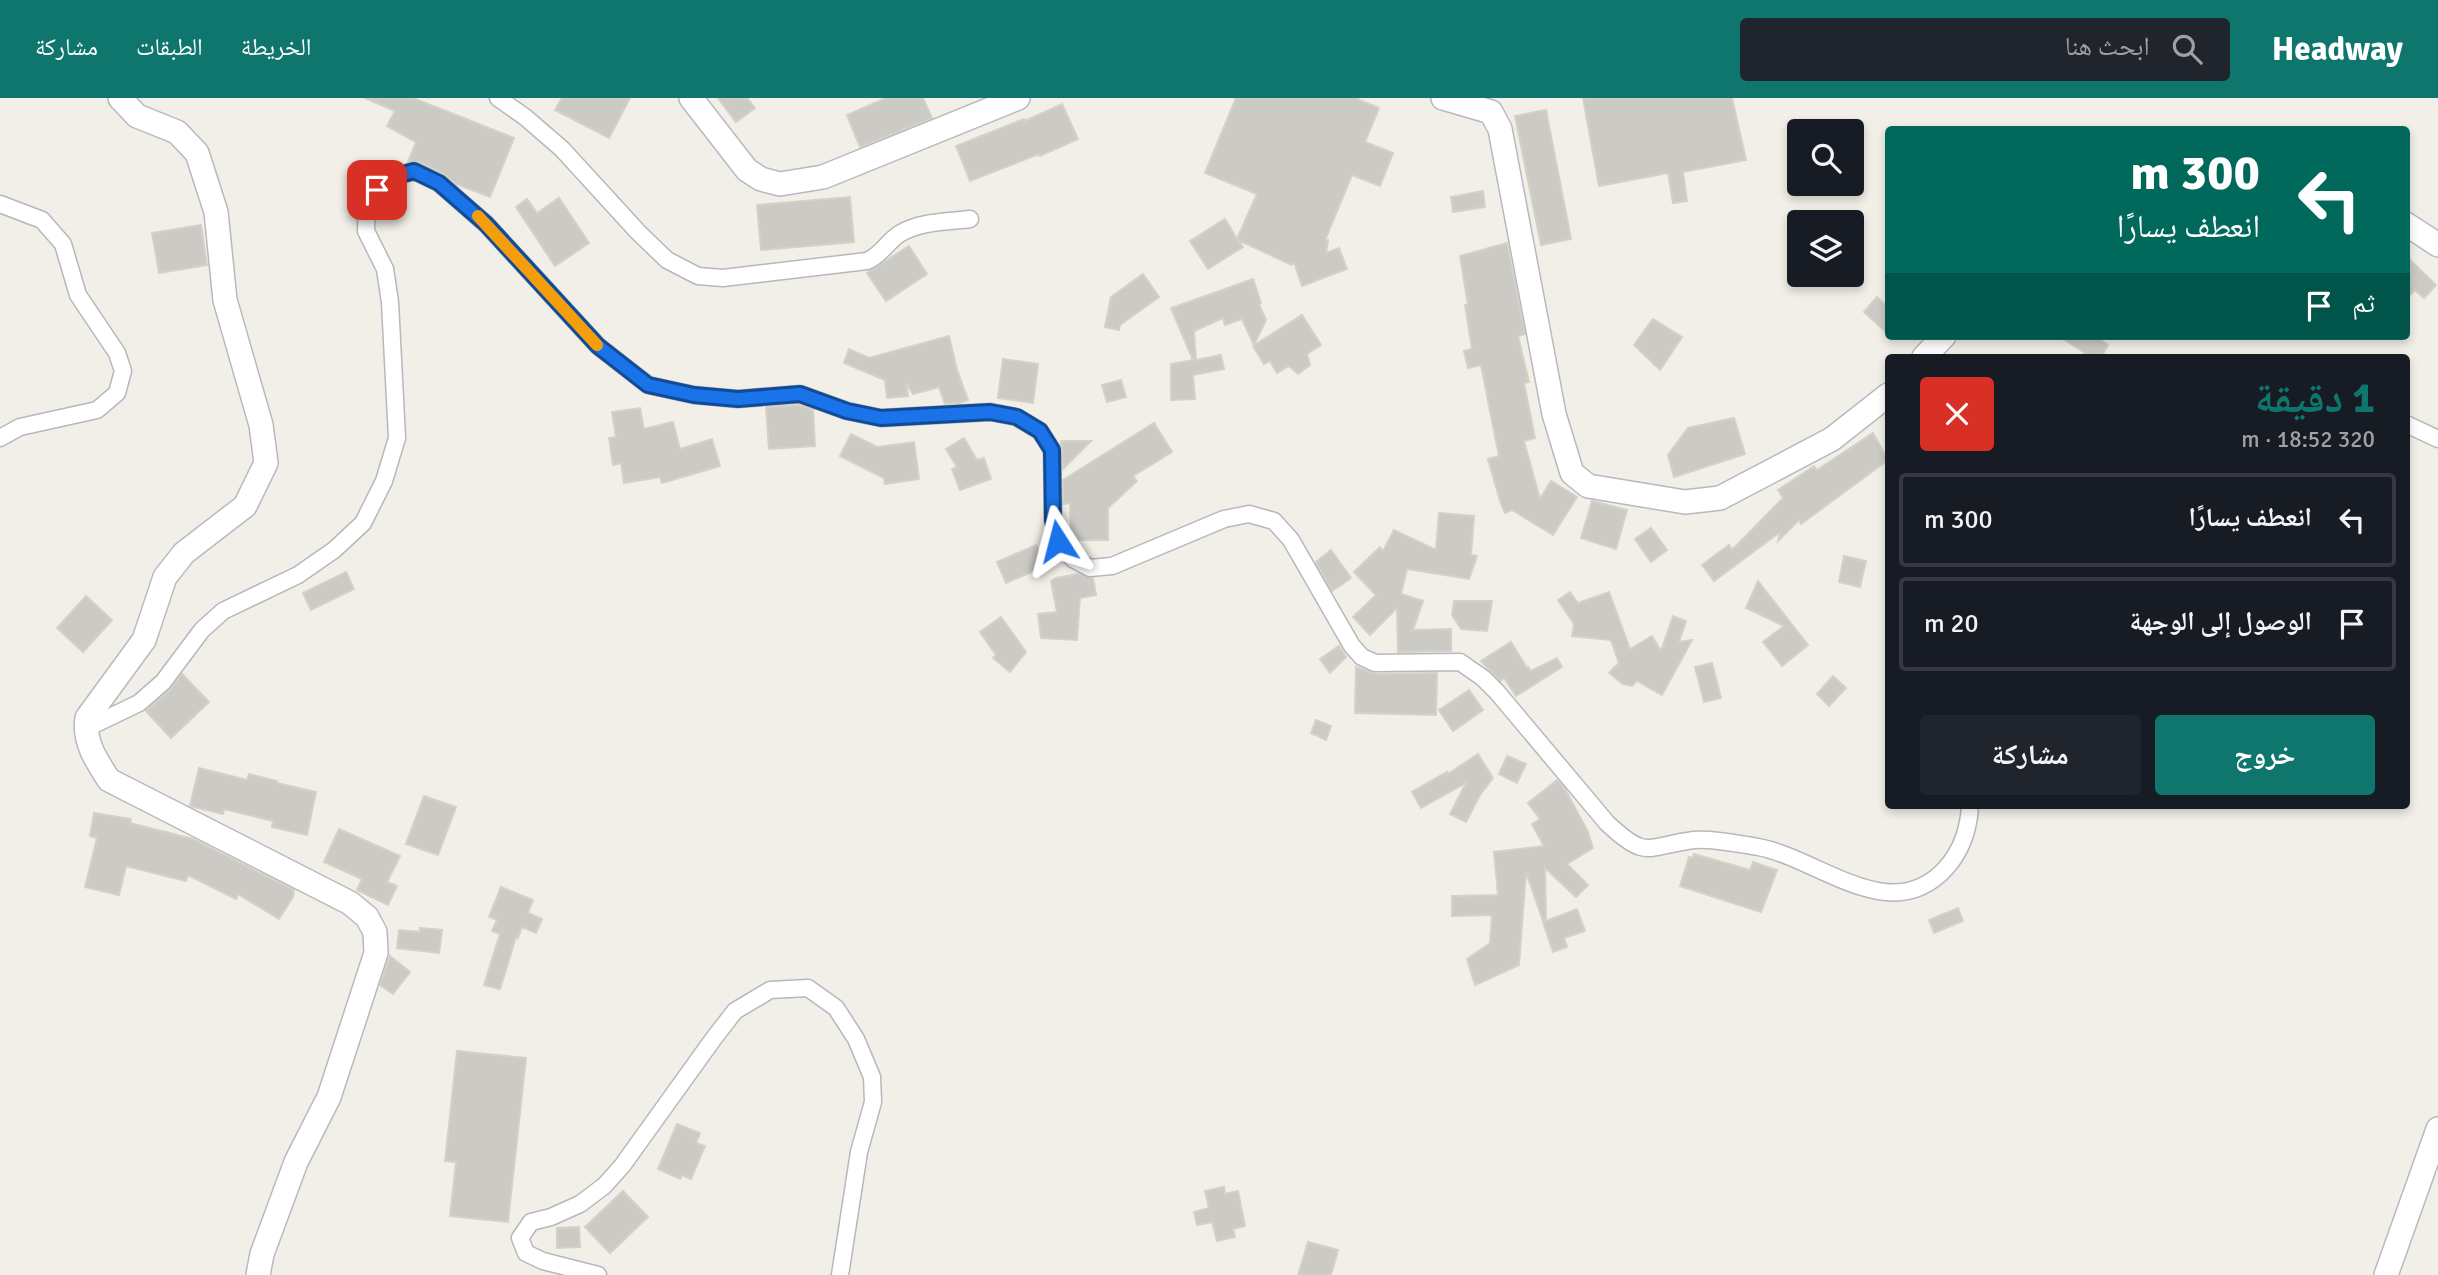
<!DOCTYPE html>
<html lang="ar">
<head>
<meta charset="utf-8">
<style>
	:root { --surface:#171b24; --page:#20242c; --text:#f1f3f6; --muted:#9ea1a6; --line:#363941; --accent:#0f766e }
	body { margin:0; font-family:Signika,"Noto Naskh Arabic",sans-serif; background:var(--page); color:var(--text); direction:rtl; height:100vh; display:flex; flex-direction:column; font-size:26px; white-space:nowrap }
	* { box-sizing:border-box; margin:0 }
	p { font-size:23px; color:var(--muted) }
	.icon { flex:none; width:38px; height:38px; fill:none; stroke:currentColor; stroke-width:2; stroke-linecap:round; stroke-linejoin:round }
	.map { position:relative; flex:1; overflow:hidden; direction:ltr }
	.drawer { position:absolute; left:1885px; top:256px; width:525px; height:455px; display:flex; flex-direction:column; background:var(--surface); border-radius:7px; box-shadow:0 4px 10px #0003; direction:rtl }
	.drawer>* { flex:none }
	.banner { position:absolute; left:1885px; top:28px; width:525px; height:214px; border-radius:7px; box-shadow:0 4px 10px #0003; direction:rtl; background:#00695c; color:#fff; overflow:hidden }
	.fabs { position:absolute; left:1787px; top:21px; display:grid; gap:14px }
	.fabs a { display:grid; place-items:center; width:77px; height:77px; border-radius:7px; background:var(--surface); box-shadow:0 4px 10px #0003; font-size:35px }
	.pin { position:absolute; display:grid; place-items:center; width:60px; height:60px; color:#fff; margin:-30px; border-radius:14px; box-shadow:0 4px 10px #0006 }
	.me { position:absolute; width:77px; margin:-38px; rotate:351deg; stroke-linejoin:round; filter:drop-shadow(0 0 5px #0008) }
	.turn { display:flex; align-items:center; gap:24px; height:147px; padding:0 35px; font-size:32px }
	.turn .icon { width:91px; height:91px; stroke-width:2.5 }
	.turn b { display:block; font-size:49px; line-height:60px }
	.then { display:flex; align-items:center; height:66px; padding:0 35px; background:#0003; gap:14px; font-size:26px }
	.round { display:grid; place-items:center; flex:none; width:74px; height:74px; border-radius:7px; background:var(--page) }
	.summary { display:flex; align-items:center; justify-content:space-between; height:119px; padding:0 35px }
	h1 { font-size:42px; font-weight:700; line-height:52px; color:var(--accent) }
	.primary-button { display:flex; gap:14px; margin-top:auto; padding:14px 35px }
	.primary-button a { flex:1; height:80px; border-radius:7px; background:var(--accent); color:#fff; font-size:28px; font-weight:700; line-height:80px; text-align:center }
	.primary-button a+a { background:var(--page); color:var(--text) }
	ul { padding:0; list-style:none }
	li { display:flex; align-items:center; gap:21px; height:94px; margin:0 14px 10px; padding:0 21px; border:4px solid var(--line); border-radius:7px }
	li div { flex:1 }
	li b { display:block; font-size:26px }
	li em { font-style:normal }
	header { display:flex; align-items:center; gap:42px; box-sizing:border-box; height:98px; padding:0 35px; background:var(--accent); color:#fff }
	header strong { font-size:33px }
	nav { display:flex; gap:38px; margin-inline-start:auto; font-size:24px }
	.search { width:490px; height:63px; background:var(--page); display:flex; align-items:center; gap:18px; box-sizing:border-box; padding:0 24px; border-radius:7px; color:var(--muted); font-size:26px }
	.map>svg:first-child { display:block }
	.building { fill:#cccac5; stroke:#d6d1c6; stroke-width:2 }
	.lines { fill:none; stroke-linecap:round; stroke-linejoin:round }
	.street-casing { stroke:#b5b8bc; stroke-width:19 }
	.secondary-casing { stroke:#b6babf; stroke-width:26 }
	.street { stroke:#fff; stroke-width:16 }
	.secondary { stroke:#fff; stroke-width:23 }
	.route-casing { stroke:#114b97; stroke-width:18 }
	.route { stroke:#1a73e8; stroke-width:12 }
	.slow { stroke:#f59e0b; stroke-width:12 }
</style>
</head>
<body>
<header>
<strong>Headway</strong>
<div class="search"><svg class="icon" aria-label="search" viewBox="0 0 24 24"><circle cx="10" cy="10" r="6"/><path d="M15 15l6 6"/></svg>ابحث هنا</div>
<nav><a>الخريطة</a><a>الطبقات</a><a>مشاركة</a></nav>
</header>
<div class="map">
<svg width="2438" height="1177" viewBox="0 0 2438 1177">
	<rect width="100%" height="100%" fill="#f1efe8"/>
	<!-- building -->
	<g class="building">
		<polygon points="365,0 413,0 514,40 490,99 456,86 444,76 419,64 408,64 416,44 387,28 395,13"/>
		<polygon points="562,0 630,0 609,40 555,12"/>
		<polygon points="718,0 747,0 755,10 736,24"/>
		<polygon points="886,0 923,0 932,20 860,49 847,17"/>
		<polygon points="1236,0 1355,0 1379,10 1365,44 1393,55 1380,88 1352,77 1325,142 1328,142 1326,155 1339,150 1347,171 1302,188 1294,164 1292,167 1238,142 1243,149 1208,171 1190,143 1225,121 1237,141 1257,96 1205,75"/>
		<polygon points="1583,0 1732,0 1746,62 1683,74 1687,103 1673,105 1668,75 1599,88"/>
		<polygon points="1062,6 1078,41 1040,58 1039,56 970,83 956,48 1024,21 1025,23"/>
		<polygon points="1546,12 1571,141 1541,147 1515,18"/>
		<polygon points="1483,93 1485,109 1453,114 1451,99"/>
		<polygon points="850,99 854,144 761,152 757,107"/>
		<polygon points="559,100 589,145 555,168 516,109 527,101 537,115"/>
		<polygon points="201,127 207,167 159,175 152,135"/>
		<polygon points="1507,145 1525,236 1518,238 1529,284 1524,285 1535,340 1524,343 1540,401 1551,383 1577,399 1553,437 1512,412 1505,415 1501,406 1488,361 1499,358 1481,267 1468,270 1464,253 1472,251 1465,207 1468,207 1460,158"/>
		<polygon points="909,148 927,176 886,203 867,175"/>
		<polygon points="2406,158 2436,187 2424,200 2415,192 2406,201"/>
		<polygon points="1143,176 1159,199 1120,227 1119,232 1105,229 1111,199"/>
		<polygon points="1253,181 1261,205 1259,206 1266,222 1254,247 1242,221 1225,227 1223,220 1194,233 1196,262 1221,257 1224,271 1193,277 1195,301 1171,302 1171,266 1193,262 1171,210"/>
		<polygon points="1877,199 1888,209 1888,236 1864,214"/>
		<polygon points="1302,217 1321,247 1307,256 1310,267 1298,276 1289,268 1277,275 1270,263 1264,266 1253,248"/>
		<polygon points="1653,221 1682,239 1660,272 1634,247"/>
		<polygon points="949,238 957,272 968,302 960,305 945,306 939,289 913,296 906,285 908,298 887,300 885,282 844,265 849,251 869,260"/>
		<polygon points="2059,238 2095,238 2108,247 2101,259 2091,259"/>
		<polygon points="1003,261 1038,266 1033,305 998,300"/>
		<polygon points="1121,282 1126,299 1107,304 1102,287"/>
		<polygon points="799,307 813,312 815,348 769,351 766,309"/>
		<polygon points="640,310 644,331 673,324 680,351 712,341 720,368 662,385 660,379 624,385 621,365 613,367 609,340 616,339 612,314"/>
		<polygon points="1734,320 1745,356 1674,379 1668,357 1688,330"/>
		<polygon points="1154,325 1172,354 1133,378 1137,383 1108,410 1108,442 1071,442 1070,405 1063,406 1063,382"/>
		<polygon points="1873,335 1888,362 1801,426 1799,422 1778,443 1780,434 1714,483 1702,467 1729,447 1732,452 1783,400 1778,392 1814,368 1817,372"/>
		<polygon points="851,336 877,349 914,344 919,381 885,386 884,380 840,358"/>
		<polygon points="964,340 977,362 984,360 991,381 960,392 952,371 957,369 946,351"/>
		<polygon points="1061,343 1091,343 1063,371"/>
		<polygon points="1592,403 1627,412 1616,451 1581,440"/>
		<polygon points="1439,415 1474,418 1471,457 1477,458 1469,481 1407,471 1401,496 1423,503 1413,532 1451,531 1451,553 1398,554 1397,510 1370,537 1353,519 1376,497 1354,474 1380,449 1383,453 1394,432 1436,452"/>
		<polygon points="1651,430 1667,452 1651,464 1635,441"/>
		<polygon points="1036,447 1045,468 1006,485 997,464"/>
		<polygon points="1331,452 1351,480 1332,493 1316,464"/>
		<polygon points="1844,458 1866,463 1860,489 1839,484"/>
		<polygon points="346,474 354,491 311,512 303,495"/>
		<polygon points="1078,476 1093,480 1096,497 1080,500 1077,542 1041,540 1038,516 1057,514 1051,483 1056,480"/>
		<polygon points="1758,483 1808,547 1782,568 1763,544 1784,528 1746,510"/>
		<polygon points="1570,494 1578,505 1609,494 1630,551 1652,538 1661,553 1673,518 1686,523 1679,544 1692,542 1662,597 1637,583 1632,588 1623,586 1609,575 1619,565 1611,542 1572,538 1574,526 1558,502"/>
		<polygon points="86,498 112,522 83,554 57,530"/>
		<polygon points="1454,503 1492,503 1487,533 1461,531 1452,517"/>
		<polygon points="1001,519 1026,554 1010,574 993,560 996,557 980,534"/>
		<polygon points="1511,544 1527,570 1528,569 1531,573 1557,560 1562,569 1516,598 1504,580 1500,583 1481,563"/>
		<polygon points="1339,548 1346,559 1330,575 1320,561"/>
		<polygon points="1712,565 1721,600 1704,604 1695,569"/>
		<polygon points="1356,569 1375,576 1437,575 1436,617 1355,615"/>
		<polygon points="182,576 209,604 171,640 146,613 170,592"/>
		<polygon points="1833,578 1846,590 1829,608 1817,596"/>
		<polygon points="1469,592 1483,612 1453,633 1439,612"/>
		<polygon points="1316,622 1331,628 1326,642 1311,635"/>
		<polygon points="1478,656 1493,680 1480,697 1466,724 1450,716 1466,685 1421,710 1412,694 1447,674 1448,676"/>
		<polygon points="1507,658 1526,666 1517,685 1499,676"/>
		<polygon points="199,670 247,682 249,676 277,683 277,685 316,694 307,737 272,729 273,723 224,711 223,716 190,708"/>
		<polygon points="1557,682 1565,691 1588,734 1593,750 1567,766 1588,787 1576,799 1545,770 1546,822 1543,823 1526,774 1519,867 1475,887 1467,861 1490,845 1492,817 1452,818 1452,798 1498,797 1494,754 1544,748 1532,726 1540,721 1528,705"/>
		<polygon points="424,698 456,709 438,757 406,746"/>
		<polygon points="94,715 131,721 130,725 193,741 294,792 293,799 279,821 238,796 236,801 188,777 186,783 126,768 119,797 85,789 97,740 90,738"/>
		<polygon points="339,731 400,758 387,784 397,788 388,807 357,792 362,781 324,764"/>
		<polygon points="1694,756 1750,772 1753,764 1777,772 1761,814 1680,788 1689,759 1693,760"/>
		<polygon points="501,789 533,802 528,815 542,821 536,835 522,829 518,840 516,839 500,891 484,887 500,836 492,833 497,822 489,819"/>
		<polygon points="1958,810 1963,823 1934,835 1929,822"/>
		<polygon points="1577,811 1585,833 1564,840 1567,849 1553,854 1543,824"/>
		<polygon points="420,830 442,832 439,855 397,850 399,832 420,834"/>
		<polygon points="390,858 410,874 393,896 380,887"/>
		<polygon points="457,953 526,960 508,1124 450,1118 456,1064 445,1063"/>
		<polygon points="677,1026 700,1035 696,1045 705,1048 691,1081 682,1077 680,1081 658,1071"/>
		<polygon points="1224,1089 1225,1096 1238,1093 1245,1128 1233,1131 1235,1139 1217,1143 1212,1124 1197,1127 1194,1114 1209,1110 1205,1093"/>
		<polygon points="623,1093 648,1119 610,1155 585,1129"/>
		<polygon points="579,1129 580,1149 557,1150 557,1130"/>
		<polygon points="1308,1144 1338,1152 1331,1177 1298,1177"/>
	</g>
	<g class="lines">
		<!-- street casing -->
		<g class="street-casing">
			<g id="street">
				<path d="M 498,0 L 525,19 L 562,51 L 638,134 L 667,162 L 698,178 L 723,180 L 867,163 C 883,156 887,143 901,135 C 921,123 948,124 970,121"/>
				<polyline points="0,106 42,122 63,146 78,197 117,255 123,273 117,295 97,312 20,329 0,340"/>
				<polyline points="2406,326 2438,341"/>
				<path d="M 85,631 L 139,605 L 163,584 L 202,532 L 223,513 L 298,477 L 334,452 L 363,425 L 384,383 L 397,340 L 390,204 L 385,171 L 366,133 L 367,103 L 386,81 L 414,73 L 439,85 L 486,126 L 598,248 L 648,287 L 694,297 L 738,301 L 800,296 L 847,313 L 881,320 L 991,314 L 1016,319 L 1040,333 L 1052,352 L 1053,422 L 1058,443 L 1073,461 L 1090,470 L 1112,468 L 1224,421 L 1249,416 L 1274,423 L 1291,442 L 1352,548 L 1362,559 L 1375,565 L 1460,564 L 1483,580 L 1497,594 L 1607,725 C 1647,763 1647,748 1694,742 C 1711,740 1740,746 1758,749 C 1819,760 1891,831 1946,770 C 1962,752 1969,731 1970,707"/>
				<polyline points="598,1177 543,1163 526,1155 520,1140 531,1124 551,1119 580,1106 604,1088 622,1068 714,940 735,913 770,892 808,890 836,910 856,941 872,979 873,1004 859,1054 840,1177"/>
			</g>
		</g>
		<!-- secondary casing -->
		<g class="secondary-casing">
			<g id="secondary">
				<path d="M 120,0 L 137,18 L 177,34 L 197,55 L 216,114 L 225,202 L 261,327 L 266,365 L 245,408 L 184,455 L 165,479 L 144,542 L 87,620 C 83,643 97,664 109,682 L 350,805 L 367,819 L 375,834 L 376,855 L 329,999 L 296,1064 L 262,1156 L 258,1177"/>
				<polyline points="691,0 747,72 761,81 780,86 823,79 1018,0"/>
				<polyline points="1443,0 1491,14 1500,31 1554,316 1572,375 1588,388 1685,404 1720,400 1832,341 1888,297"/>
				<polyline points="2406,126 2438,147"/>
				<polyline points="1924,259 1944,238"/>
				<polyline points="2386,1177 2438,1031"/>
			</g>
		</g>
		<!-- street -->
		<use href="#street" class="street"/>
		<!-- secondary -->
		<use href="#secondary" class="secondary"/>
	</g>
	<g class="lines">
		<!-- route casing -->
		<g class="route-casing">
			<polyline id="route" points="377,92 386,81 414,73 439,85 486,126 598,248 648,287 694,297 738,301 800,296 847,313 881,320 990,314 1017,319 1040,333 1052,352 1053,422 1058,443"/>
		</g>
		<!-- route -->
		<use href="#route" class="route"/>
		<!-- slow -->
		<polyline class="slow" points="478,118 597,247"/>
	</g>
</svg>
<div class="fabs">
<a><svg class="icon" aria-label="search" viewBox="0 0 24 24"><circle cx="10" cy="10" r="6"/><path d="M15 15l6 6"/></svg></a>
<a><svg class="icon" aria-label="layers" viewBox="0 0 24 24"><path d="M12 4l9 5-9 5-9-5zM3 14l9 5 9-5"/></svg></a>
</div>
<div class="pin" style="left:377px;top:92px;background:#d93025"><svg class="icon" aria-label="arrive" viewBox="0 0 24 24"><path d="M6 21V4h12l-3 4 3 4H6"/></svg></div>
<svg class="me" style="left:1058px;top:443px" viewBox="-20 -20 40 40"><path d="M0-17L14 15 0 8-14 15z" fill="#1a73e8" stroke="#fff" stroke-width="4"/></svg>
<div class="banner">
<div class="turn"><svg class="icon" aria-label="left" viewBox="0 0 24 24"><path d="M17 20v-9H6M10 6l-5 5 5 5"/></svg><div><b>300 m</b>انعطف يسارًا</div></div>
<div class="then">ثم<svg class="icon" aria-label="arrive" viewBox="0 0 24 24"><path d="M6 21V4h12l-3 4 3 4H6"/></svg></div>
</div>
<section class="drawer">
<div class="summary"><div><h1>1 دقيقة</h1><p>320 m · 18:52</p></div><a class="round" style="background:#d93025;color:#fff"><svg class="icon" aria-label="close" viewBox="0 0 24 24"><path d="M6 6l12 12M18 6L6 18"/></svg></a></div>
<ul>
<li><svg class="icon" aria-label="left" viewBox="0 0 24 24"><path d="M17 20v-9H6M10 6l-5 5 5 5"/></svg><div><b>انعطف يسارًا</b></div><em>300 m</em></li>
<li><svg class="icon" aria-label="arrive" viewBox="0 0 24 24"><path d="M6 21V4h12l-3 4 3 4H6"/></svg><div><b>الوصول إلى الوجهة</b></div><em>20 m</em></li>
</ul>
<div class="primary-button"><a>خروج</a><a>مشاركة</a></div>
</section>
</div>
</body>
</html>
